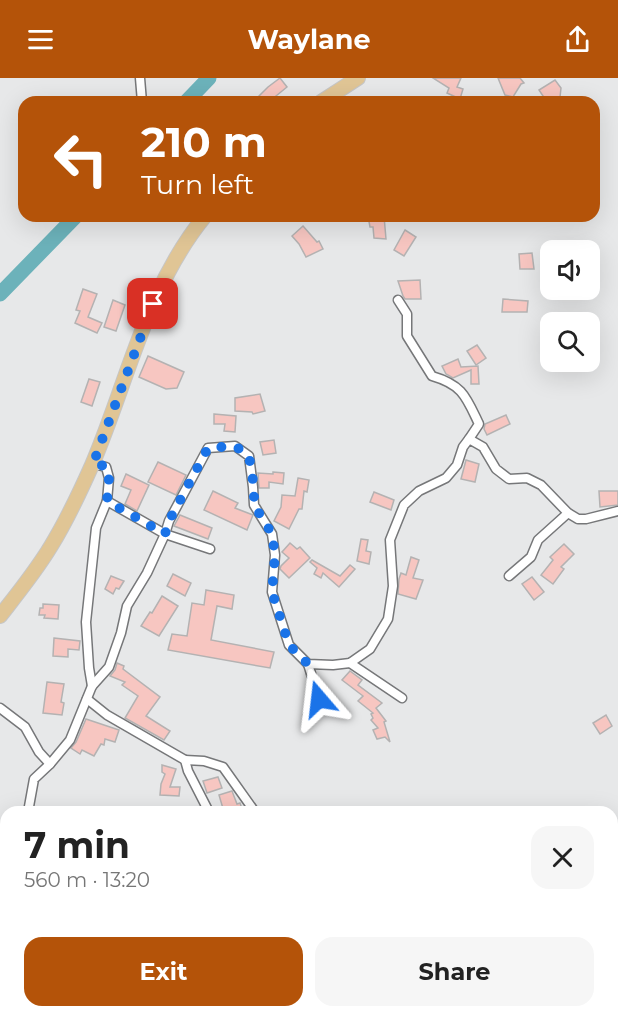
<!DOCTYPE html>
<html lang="en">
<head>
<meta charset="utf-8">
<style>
	:root { --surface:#fff; --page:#f6f6f6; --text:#222; --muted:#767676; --accent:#b45309 }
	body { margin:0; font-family:Montserrat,sans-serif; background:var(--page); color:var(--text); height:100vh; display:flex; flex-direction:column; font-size:22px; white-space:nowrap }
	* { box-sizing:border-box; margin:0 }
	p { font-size:20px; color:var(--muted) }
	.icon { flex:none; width:33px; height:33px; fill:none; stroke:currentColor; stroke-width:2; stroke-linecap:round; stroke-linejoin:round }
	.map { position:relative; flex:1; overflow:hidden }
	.drawer { position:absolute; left:0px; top:728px; width:618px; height:212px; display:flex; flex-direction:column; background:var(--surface); border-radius:18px 18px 0 0; box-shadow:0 6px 24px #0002 }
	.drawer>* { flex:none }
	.banner { position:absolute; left:18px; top:18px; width:582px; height:126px; border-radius:18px; box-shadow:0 6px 24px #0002; background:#b45309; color:#fff; overflow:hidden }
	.tools { position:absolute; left:540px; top:162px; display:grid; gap:12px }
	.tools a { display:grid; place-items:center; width:60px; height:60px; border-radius:12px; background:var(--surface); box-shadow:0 6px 24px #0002; font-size:30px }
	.pin { position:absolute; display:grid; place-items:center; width:51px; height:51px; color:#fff; margin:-26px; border-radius:12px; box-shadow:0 3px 9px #0006 }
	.me { position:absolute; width:66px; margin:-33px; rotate:343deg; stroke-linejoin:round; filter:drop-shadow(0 0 4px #0008) }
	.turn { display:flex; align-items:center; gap:21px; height:126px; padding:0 24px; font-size:27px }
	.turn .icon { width:78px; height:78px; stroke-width:2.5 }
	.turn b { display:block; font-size:42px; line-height:51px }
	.round { display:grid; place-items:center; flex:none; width:63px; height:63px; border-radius:18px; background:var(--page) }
	.head { display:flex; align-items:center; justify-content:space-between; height:102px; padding:0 24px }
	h1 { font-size:36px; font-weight:700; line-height:45px }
	.button { display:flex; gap:12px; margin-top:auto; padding:12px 24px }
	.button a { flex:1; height:69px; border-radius:18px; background:var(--accent); color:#fff; font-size:24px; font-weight:700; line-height:69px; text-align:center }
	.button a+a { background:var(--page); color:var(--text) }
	header { display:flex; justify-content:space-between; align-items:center; height:78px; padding:0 24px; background:var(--accent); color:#fff; font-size:27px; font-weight:700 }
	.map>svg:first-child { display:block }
	.green { fill:#98c29f }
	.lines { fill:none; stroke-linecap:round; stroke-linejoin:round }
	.river { stroke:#6cb2ba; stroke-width:15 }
	.building { fill:#f7c6c1; stroke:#b4b2b2; stroke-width:1.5 }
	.minor-casing { stroke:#767779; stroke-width:11 }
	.primary-casing { stroke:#c6c6c6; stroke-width:16 }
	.minor { stroke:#fff; stroke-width:8 }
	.primary { stroke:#e0c595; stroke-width:14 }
	.route { stroke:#1a73e8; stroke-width:10; stroke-dasharray:0 18 }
</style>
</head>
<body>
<header><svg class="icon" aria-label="menu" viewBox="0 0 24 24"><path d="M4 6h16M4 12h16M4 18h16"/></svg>Waylane<svg class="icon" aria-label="share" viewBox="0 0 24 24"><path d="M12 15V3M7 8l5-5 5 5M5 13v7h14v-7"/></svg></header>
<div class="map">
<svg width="618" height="938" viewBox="0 0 618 938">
	<rect width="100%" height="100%" fill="#e7e8e9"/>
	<!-- green -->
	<polygon class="green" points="6,867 6,933 211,933 208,938 0,938 0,882"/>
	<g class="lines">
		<!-- river -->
		<g class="river">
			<polyline points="186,24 209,0"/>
			<polyline points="0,216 76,138"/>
		</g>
	</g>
	<!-- building -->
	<g class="building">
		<polygon points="280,0 287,9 276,18 282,24 265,24 259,18 268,9"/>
		<polygon points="433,0 461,0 457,9 463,11 460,21 447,15 449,10"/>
		<polygon points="498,0 520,0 524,5 521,6 513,19 505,17"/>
		<polygon points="555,2 561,10 560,19 547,24 539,12"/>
		<polygon points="368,138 384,138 386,161 374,160 373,149 370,149"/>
		<polygon points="303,148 317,164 319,163 323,171 306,179 299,166 292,158"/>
		<polygon points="405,152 416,159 404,178 394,172"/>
		<polygon points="532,175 534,191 520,191 519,176"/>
		<polygon points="420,202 421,221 405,221 403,218 398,203"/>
		<polygon points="83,211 97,216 88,239 102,245 97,255 75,245 80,233 76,232"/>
		<polygon points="503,221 528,223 527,234 502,234"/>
		<polygon points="113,222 125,227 116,253 104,249"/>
		<polygon points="477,267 486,280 476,287 467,273"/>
		<polygon points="148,278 184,294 177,310 166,311 139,299"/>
		<polygon points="458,281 461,289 478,288 479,306 471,306 471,292 453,300 446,296 442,288"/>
		<polygon points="89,301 100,304 92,328 81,324"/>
		<polygon points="260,316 265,333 253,336 252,334 235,333 235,320"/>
		<polygon points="214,336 236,338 235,354 224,353 225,346 214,346"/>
		<polygon points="506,337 510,346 487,357 484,351 485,346"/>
		<polygon points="274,362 276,375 263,377 260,364"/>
		<polygon points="466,382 479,386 475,404 461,401"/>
		<polygon points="158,384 186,397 176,417 148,404"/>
		<polygon points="273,394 284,395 283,406 269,404 269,410 259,410 258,395 273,396"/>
		<polygon points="126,396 149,407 137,433 125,426 131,412 121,408"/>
		<polygon points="298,400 309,402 307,414 304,413 302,431 299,431 289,451 274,443 281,429 282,417 295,418"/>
		<polygon points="213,413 238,425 235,430 253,437 247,452 204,432"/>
		<polygon points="599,413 618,413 618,427 600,429"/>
		<polygon points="374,414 394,422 391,432 370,424"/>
		<polygon points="180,437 212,450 208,461 174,448"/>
		<polygon points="361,461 368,462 366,473 371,474 369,486 357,483"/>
		<polygon points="290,465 297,471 300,469 310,480 289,500 280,491 281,488 289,480 282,474"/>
		<polygon points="564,466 574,476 561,489 564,491 553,506 541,497 553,482 550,479"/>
		<polygon points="411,479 419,482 413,500 423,502 416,521 398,516 399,501 401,495 406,497"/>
		<polygon points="312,482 340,498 350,487 355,491 339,509 323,495 321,500 314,496 317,490 310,484"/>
		<polygon points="173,496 191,505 185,518 167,508"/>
		<polygon points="111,498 124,503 119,511 116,510 113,516 105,511"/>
		<polygon points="532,499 544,514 534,522 522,506"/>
		<polygon points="206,512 234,517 232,531 217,528 211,562 274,574 270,590 168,572 172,556 187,558 192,525 204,527"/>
		<polygon points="162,518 178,528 159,558 141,548 150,534 152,535"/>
		<polygon points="43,526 59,527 58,541 44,540 45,537 39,537 40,530 43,530"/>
		<polygon points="54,560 80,563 79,572 68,571 68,579 53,578"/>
		<polygon points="117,585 124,588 123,591 160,619 146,638 170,653 164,662 125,640 138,618 122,607 125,604 110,598 115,592"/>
		<polygon points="350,593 362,602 358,607 382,625 376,630 386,643 384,644 390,664 385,659 377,661 373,652 378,650 371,642 373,640 371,636 373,635 358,623 363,618 342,602"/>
		<polygon points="47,604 64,606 61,624 64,625 62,637 43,635"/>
		<polygon points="606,637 612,648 600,656 593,645"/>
		<polygon points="86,641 119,652 115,664 105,661 104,667 101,666 94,678 82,672 80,676 71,670 76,664"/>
		<polygon points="162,687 176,691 170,709 180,709 179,718 160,717 161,706 165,696 162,694"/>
		<polygon points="218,699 222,710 207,715 203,703"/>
		<polygon points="232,713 237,726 240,725 243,734 224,734 219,717"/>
	</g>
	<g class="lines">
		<!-- minor casing -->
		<g class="minor-casing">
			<g id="minor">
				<polyline points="140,0 142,24"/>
				<path d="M 398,222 L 407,236 L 407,258 L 432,298 C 463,307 466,319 479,346 L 469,361"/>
				<polyline points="107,423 165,456 210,471"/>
				<polyline points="509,498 531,479 538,462 568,435"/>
				<polyline points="350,585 402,620"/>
				<polyline points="308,586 319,621 308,637"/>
				<polyline points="92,608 89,590 86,544 96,450 107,423 109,400 106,389 93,386"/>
				<polyline points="87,621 107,637 185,682 188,693 209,734"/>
				<polyline points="0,630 25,649 39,674 50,686"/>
				<polyline points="185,682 204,683 223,689 255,734"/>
				<polyline points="28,734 34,701 50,686 70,662 92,608 109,589 121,555 127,528 147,495 165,456 169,443 208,370 235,368 249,378 253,409 254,427 272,456 275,477 272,514 289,567 308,586 333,587 350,585 370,571 388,541 393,508 390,462 404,427 419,413 446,400 457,387 463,369 469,361 483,369 496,391 509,401 527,400 541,407 568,435 578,441 586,441 618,433"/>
				<polyline points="0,786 6,787"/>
				<polyline points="0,859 6,843"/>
				<polyline points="353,938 353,933"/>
			</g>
		</g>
		<!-- primary casing -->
		<g class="primary-casing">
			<g id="primary">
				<polyline points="321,24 358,0"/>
				<path d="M 0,538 C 18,515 36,493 51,468 C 67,442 80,414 92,387 C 128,303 146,210 205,138"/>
			</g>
		</g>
		<!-- minor -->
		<use href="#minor" class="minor"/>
		<!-- primary -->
		<use href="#primary" class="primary"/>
	</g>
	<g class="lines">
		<!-- route -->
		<polyline class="route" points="153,226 93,386 106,388 109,400 107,423 165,456 169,443 208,370 235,368 249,378 254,409 254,427 272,456 275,477 272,514 289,567 308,586 319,621"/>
	</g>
</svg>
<div class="tools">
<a><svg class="icon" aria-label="sound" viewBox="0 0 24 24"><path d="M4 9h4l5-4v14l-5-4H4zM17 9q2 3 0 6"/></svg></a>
<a><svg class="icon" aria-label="search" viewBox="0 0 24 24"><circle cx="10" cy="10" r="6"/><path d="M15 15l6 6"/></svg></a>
</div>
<div class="pin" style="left:153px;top:226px;background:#d93025"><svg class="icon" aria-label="arrive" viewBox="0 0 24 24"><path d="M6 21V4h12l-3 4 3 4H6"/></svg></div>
<svg class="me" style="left:319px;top:621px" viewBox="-20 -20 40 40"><path d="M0-17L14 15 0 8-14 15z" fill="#1a73e8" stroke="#fff" stroke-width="4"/></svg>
<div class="banner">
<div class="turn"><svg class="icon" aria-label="left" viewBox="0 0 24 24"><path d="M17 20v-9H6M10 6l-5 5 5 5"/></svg><div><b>210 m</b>Turn left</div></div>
</div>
<section class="drawer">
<div class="head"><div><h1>7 min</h1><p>560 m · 13:20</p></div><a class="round"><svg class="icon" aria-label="close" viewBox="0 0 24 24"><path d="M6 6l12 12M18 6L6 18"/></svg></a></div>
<div class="button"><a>Exit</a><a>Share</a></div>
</section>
</div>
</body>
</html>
